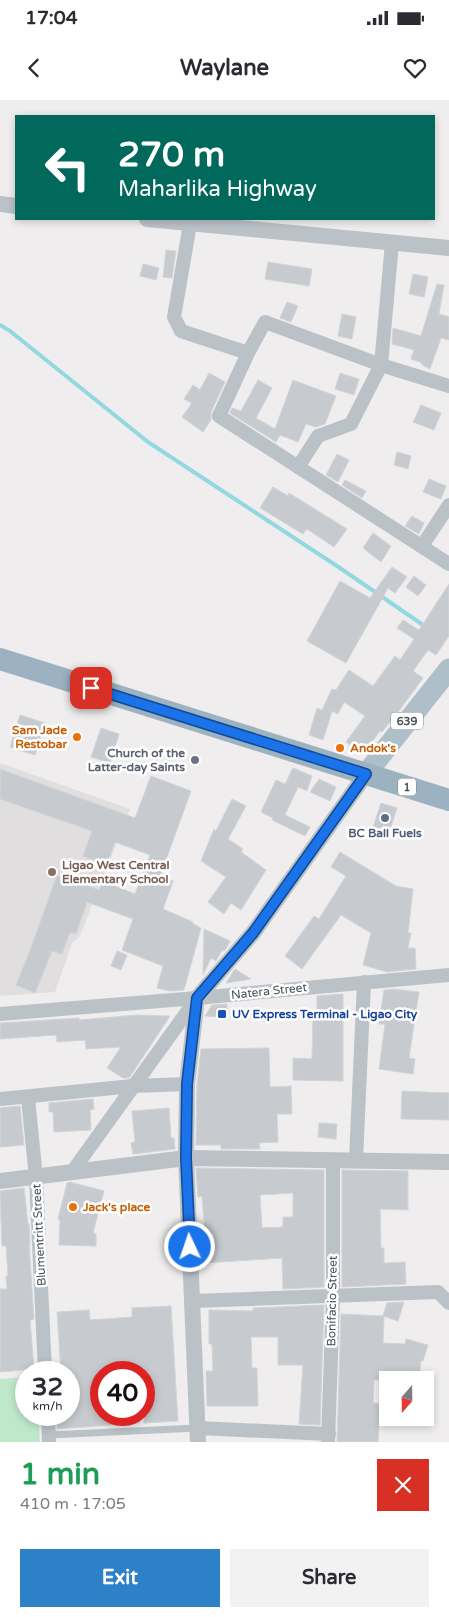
<!DOCTYPE html>
<html lang="en">
<head>
<meta charset="utf-8">
<style>
	:root { --surface:#fff; --page:#f2f2f3; --text:#2b2b33; --muted:#7c7c81; --accent:#2e81c8 }
	body { margin:0; font-family:"Varela Round",sans-serif; background:var(--page); color:var(--text); height:100vh; display:flex; flex-direction:column; font-size:19px; white-space:nowrap }
	* { box-sizing:border-box; margin:0 }
	p { font-size:16px; color:var(--muted) }
	.icon { flex:none; width:28px; height:28px; fill:none; stroke:currentColor; stroke-width:2; stroke-linecap:round; stroke-linejoin:round }
	.map { position:relative; height:1342px; overflow:hidden }
	.drawer { display:flex; flex-direction:column; background:var(--surface); flex:1 }
	.drawer>* { flex:none }
	.guide { position:absolute; left:15px; top:15px; width:420px; height:105px; border-radius:0px; box-shadow:0 2px 8px #0003; background:#00695c; color:#fff; overflow:hidden }
	.needle { width:32px; rotate:200deg }
	.buttons { position:absolute; left:379px; top:1271px; display:grid; gap:10px }
	.buttons a { display:grid; place-items:center; width:55px; height:55px; border-radius:0px; background:var(--surface); box-shadow:0 2px 8px #0003; font-size:25px }
	.speed { position:absolute; left:15px; top:1261px; display:flex; gap:10px; font-size:25px; font-weight:700; text-align:center }
	.speed>* { display:grid; place-content:center; width:65px; height:65px; border-radius:50%; background:var(--surface); box-shadow:0 2px 8px #0003; line-height:1 }
	.speed small { font-size:12px; font-weight:400 }
	.speed .limit { border:8px solid #d22; background:#fff; color:#111 }
	.pin { position:absolute; display:grid; place-items:center; width:42px; height:42px; color:#fff; margin:-21px; border-radius:10px; box-shadow:0 2px 8px #0006 }
	.me { position:absolute; width:55px; margin:-28px; rotate:357deg; stroke-linejoin:round; filter:drop-shadow(0 0 4px #0008) }
	.turn { display:flex; align-items:center; gap:18px; height:105px; padding:0 20px; font-size:22px }
	.turn .icon { width:65px; height:65px; stroke-width:2.5 }
	.turn b { display:block; font-size:35px; line-height:42px }
	.round { display:grid; place-items:center; flex:none; width:52px; height:52px; border-radius:0px; background:var(--page) }
	.summary { display:flex; align-items:center; justify-content:space-between; height:85px; padding:0 20px }
	h1 { font-size:30px; font-weight:700; line-height:38px; color:#1e9e55 }
	.cta { display:flex; gap:10px; margin-top:auto; padding:10px 20px }
	.cta a { flex:1; height:58px; border-radius:0px; background:var(--accent); color:#fff; font-size:20px; font-weight:700; line-height:58px; text-align:center }
	.cta a+a { background:var(--page); color:var(--text) }
	.status { display:flex; justify-content:space-between; align-items:center; height:35px; padding:0 25px; background:var(--surface); direction:ltr }
	.status svg { height:14px; fill:currentColor }
	header { display:flex; justify-content:space-between; align-items:center; height:65px; padding:0 20px; background:var(--surface); font-size:22px; font-weight:700 }
	.map>svg:first-child { display:block }
	.education { fill:#e0dede }
	.green { fill:#bfe8cb }
	.lines { fill:none; stroke-linecap:round; stroke-linejoin:round }
	.stream { stroke:#91d8e0; stroke-width:4 }
	.building { fill:#c7cacf; stroke:#d1d4d8; fill-rule:evenodd }
	.service { stroke:#bac2c8; stroke-width:7 }
	.minor { stroke:#bac2c8; stroke-width:14 }
	.tertiary { stroke:#bac2c8; stroke-width:16 }
	.primary { stroke:#afbfc9; stroke-width:21 }
	.trunk { stroke:#9cb2c0; stroke-width:22 }
	.route-casing { stroke:#114b97; stroke-width:12 }
	.route { stroke:#1a73e8; stroke-width:9 }
	.food-dot { fill:#e8710a; stroke:#fff; stroke-width:2 }
	.worship-dot { fill:#6b7280; stroke:#fff; stroke-width:2 }
	.service-dot { fill:#5c6f8a; stroke:#fff; stroke-width:2 }
	.education-dot { fill:#8d6e63; stroke:#fff; stroke-width:2 }
	.transit-dot { fill:#1a4fb4; stroke:#fff; stroke-width:2 }
	.labels { text-anchor:middle; stroke-width:5; stroke-linejoin:round; paint-order:stroke }
	.shield { fill:#fff; stroke:#7e858a; stroke-width:1 }
	.shield-label { font-size:11px; font-weight:bold; fill:#475158 }
	.food-label { font-size:12px; font-weight:bold; fill:#c56008; stroke:#fff; text-anchor:start }
	.worship-label { font-size:12px; font-weight:bold; fill:#5b616d; stroke:#fff; text-anchor:end }
	.service-label { font-size:12px; font-weight:bold; fill:#4e5e75; stroke:#fff }
	.education-label { font-size:12px; font-weight:bold; fill:#785e54; stroke:#fff; text-anchor:start }
	.street-label { font-size:12px; fill:#475158; stroke:#fff }
	.transit-label { font-size:12px; font-weight:bold; fill:#164399; stroke:#fff; text-anchor:start }
</style>
</head>
<body>
<div class="status"><b>17:04</b><svg viewBox="0 0 49 12"><path d="M0 12V9h3v3zM5 12V6h3v6zM10 12V3h3v9zM15 12V0h3v12zM26 1h20v11H26zM47 4h2v5h-2z"/></svg></div>
<header><svg class="icon" aria-label="back" viewBox="0 0 24 24"><path d="M15 5l-7 7 7 7"/></svg>Waylane<svg class="icon" aria-label="heart" viewBox="0 0 24 24"><path d="M12 20l-8-8c-3-5 5-10 8-4 3-6 11-1 8 4z"/></svg></header>
<div class="map">
<svg width="449" height="1342" viewBox="0 0 449 1342">
	<rect width="100%" height="100%" fill="#efeded"/>
	<!-- education -->
	<polygon class="education" points="0,663 130,709 80,836 72,843 55,892 0,896"/>
	<!-- green -->
	<polygon class="green" points="26,1277 26,1315 38,1315 40,1342 0,1342 0,1279"/>
	<g class="lines">
		<!-- stream -->
		<polyline class="stream" points="0,225 10,231 148,342 340,468 426,527"/>
	</g>
	<!-- building -->
	<g class="building">
		<polygon points="166,150 176,151 172,178 163,177"/>
		<polygon points="268,162 312,169 309,186 265,179"/>
		<polygon points="143,164 159,168 156,180 140,176"/>
		<polygon points="413,174 428,177 424,197 409,194"/>
		<polygon points="437,184 444,185 439,214 449,217 449,240 441,238 430,269 424,266 420,262 411,259 414,250 392,244 393,228 421,236"/>
		<polygon points="287,202 298,206 291,222 280,218"/>
		<polygon points="342,214 356,217 352,239 338,236"/>
		<polygon points="209,273 225,282 211,312 211,320 203,332 182,317 192,303 184,299 193,285 200,290"/>
		<polygon points="340,273 359,279 354,295 335,289"/>
		<polygon points="258,280 272,288 256,318 275,329 293,280 336,296 325,324 316,327 306,324 298,342 280,335 276,342 230,313 232,308 241,311"/>
		<polygon points="421,305 441,313 434,330 413,322"/>
		<polygon points="397,352 411,356 408,369 394,365"/>
		<polygon points="337,354 349,360 338,382 326,375"/>
		<polygon points="429,379 446,386 441,399 423,392"/>
		<polygon points="345,380 366,391 362,398 342,385"/>
		<polygon points="273,387 288,396 289,393 347,429 334,447 307,429 303,434 260,408"/>
		<polygon points="412,416 424,423 419,434 405,426"/>
		<polygon points="373,433 391,446 381,462 363,448"/>
		<polygon points="392,467 407,477 395,493 388,488 346,563 307,541 340,481 370,498"/>
		<polygon points="414,476 426,485 418,496 406,487"/>
		<polygon points="449,484 449,536 436,555 428,550 413,571 423,578 396,615 394,617 382,632 380,631 363,654 346,642 365,616 344,602 338,614 332,611 323,640 309,635 317,608 322,610 332,589 336,590 349,570 373,586 395,556 400,560 414,539 397,528 403,520 419,530"/>
		<polygon points="20,615 45,623 35,655 10,647"/>
		<polygon points="101,628 119,634 110,663 91,657"/>
		<polygon points="293,668 312,676 307,691 298,687 285,715 310,727 305,736 272,720 273,718 261,712 276,680 285,684"/>
		<polygon points="0,669 135,718 151,676 191,691 160,776 173,781 163,809 193,822 192,823 201,828 184,890 170,891 157,888 163,866 122,850 133,819 87,802 76,834 70,832 62,854 52,851 35,893 16,885 31,848 57,775 99,790 103,781 135,794 150,755 115,742 107,765 83,756 92,731 0,699"/>
		<polygon points="319,679 336,687 330,701 310,692"/>
		<polygon points="232,699 246,706 228,739 243,749 241,752 266,770 241,810 231,803 224,814 208,802 226,777 201,761 214,729 216,731"/>
		<polygon points="381,703 397,708 389,733 373,727"/>
		<polygon points="340,752 396,786 413,789 408,833 411,833 408,848 415,848 416,869 387,872 363,865 371,833 341,815 302,869 285,856 314,816 319,819 346,776 331,767"/>
		<polygon points="204,829 230,841 226,849 224,851 222,850 216,861 211,858 203,875"/>
		<polygon points="117,851 127,855 121,870 111,866"/>
		<polygon points="235,869 251,879 226,883"/>
		<polygon points="394,889 419,892 409,958 415,959 413,974 379,969 385,924 379,924 384,890"/>
		<polygon points="343,894 343,981 293,980 293,958 312,959 313,918 317,918 317,896"/>
		<polygon points="227,904 227,917 205,916 212,905"/>
		<polygon points="137,915 170,916 129,978 123,978 107,968 121,947 86,949 85,940 57,942 56,935 0,939 0,923 79,918 79,920"/>
		<polygon points="269,948 270,987 291,986 292,1014 277,1014 278,1042 259,1043 260,1049 221,1049 221,1045 196,1045 197,985 201,949"/>
		<polygon points="402,991 449,993 449,1020 401,1019"/>
		<polygon points="93,999 94,1009 90,1010 91,1030 54,1032 53,1012 49,1012 49,1003"/>
		<polygon points="20,1006 24,1045 0,1047 0,1008"/>
		<polygon points="169,1008 171,1038 174,1038 175,1049 133,1054 131,1043 135,1042 132,1011"/>
		<polygon points="319,1023 337,1024 336,1039 318,1037"/>
		<path d="M 196,1068 L 324,1070 L 324,1187 L 283,1189 L 282,1158 L 204,1163 L 202,1132 L 205,1132 L 202,1096 L 198,1097 ZM 293,1093 L 293,1117 L 283,1117 L 283,1127 L 262,1128 L 260,1095 Z"/>
		<polygon points="342,1070 408,1071 408,1110 380,1109 381,1148 384,1148 384,1163 405,1162 406,1184 342,1187"/>
		<polygon points="70,1082 104,1091 93,1133 96,1134 96,1146 59,1145 60,1120 58,1119 67,1083"/>
		<polygon points="24,1088 28,1124 29,1124 30,1144 29,1144 34,1219 30,1220 34,1269 0,1272 0,1189 7,1189 6,1176 8,1176 6,1146 2,1146 0,1091"/>
		<polygon points="404,1202 398,1221 383,1216 387,1203"/>
		<polygon points="324,1205 320,1325 299,1324 303,1265 278,1265 278,1237 251,1237 252,1268 257,1268 258,1306 207,1306 206,1271 213,1271 212,1244 209,1244 209,1210 253,1211 253,1208"/>
		<polygon points="171,1206 178,1321 144,1323 144,1272 101,1272 101,1315 139,1315 139,1323 57,1329 57,1315 69,1315 69,1272 61,1272 57,1212 89,1210 90,1220 132,1217 132,1208"/>
		<polygon points="341,1214 384,1216 383,1243 405,1244 406,1239 428,1245 423,1261 421,1260 419,1280 374,1280 373,1303 388,1304 388,1325 379,1325 378,1342 337,1342"/>
	</g>
	<g class="lines">
		<!-- service -->
		<polyline class="service" points="49,1335 197,1328"/>
		<!-- minor -->
		<g class="minor">
			<polyline points="190,124 174,217 181,231 248,253 265,222 381,265 351,324 318,336 298,367"/>
			<polyline points="392,143 381,265 449,286"/>
			<polyline points="248,253 219,316 449,464"/>
			<polyline points="422,446 449,405"/>
			<polyline points="0,914 197,898 449,875"/>
			<polyline points="28,998 36,1078 45,1272"/>
			<polyline points="0,999 133,986 187,984"/>
			<polyline points="356,1060 364,882"/>
			<polyline points="72,1072 197,898"/>
			<polyline points="193,1201 438,1192 449,1203"/>
			<polyline points="48,1315 49,1342"/>
			<polyline points="197,1328 329,1334"/>
			<polyline points="328,1342 333,1197 333,1060"/>
		</g>
		<!-- tertiary -->
		<g class="tertiary">
			<polyline points="0,104 16,106"/>
			<polyline points="147,119 449,148"/>
			<polyline points="0,1081 186,1058 449,1062"/>
			<polyline points="198,1342 186,1058 187,984 197,898 253,833 366,674"/>
		</g>
		<!-- primary -->
		<polyline class="primary" points="366,674 449,569"/>
		<!-- trunk -->
		<polyline class="trunk" points="0,559 449,700"/>
	</g>
	<g class="lines">
		<!-- route casing -->
		<g class="route-casing">
			<polyline id="route" points="91,588 366,674 253,833 197,898 187,984 186,1058 190,1147"/>
		</g>
		<!-- route -->
		<use href="#route" class="route"/>
	</g>
	<!-- markers -->
	<g class="food-dot">
		<circle cx="77" cy="637" r="5"/>
		<circle cx="340" cy="648" r="5"/>
		<circle cx="73" cy="1107" r="5"/>
	</g>
	<circle class="worship-dot" cx="195" cy="660" r="5"/>
	<circle class="service-dot" cx="385" cy="718" r="5"/>
	<circle class="education-dot" cx="52" cy="772" r="5"/>
	<rect class="transit-dot" x="217" y="909" width="10" height="10" rx="2.5"/>
	<g class="labels">
		<!-- shield labels -->
		<g class="shield">
			<rect x="391" y="612.5" width="32" height="17" rx="4"/>
			<rect x="398" y="678.5" width="18" height="17" rx="4"/>
		</g>
		<g class="shield-label">
			<text x="407" y="625">639</text>
			<text x="407" y="691">1</text>
		</g>
		<!-- food labels -->
		<g class="food-label">
			<text x="67" y="634" text-anchor="end">Sam Jade<tspan x="67" dy="14">Restobar</tspan></text>
			<text x="350" y="652">Andok's</text>
			<text x="83" y="1111">Jack's place</text>
		</g>
		<!-- worship labels -->
		<g class="worship-label">
			<text x="185" y="657">Church of the<tspan x="185" dy="14">Latter-day Saints</tspan></text>
		</g>
		<!-- service labels -->
		<g class="service-label">
			<text x="385" y="737">BC Ball Fuels</text>
		</g>
		<!-- education labels -->
		<g class="education-label">
			<text x="62" y="769">Ligao West Central<tspan x="62" dy="14">Elementary School</tspan></text>
		</g>
		<!-- street labels -->
		<g class="street-label">
			<text transform="translate(269 891) rotate(-6)" y="4">Natera Street</text>
			<text transform="translate(39 1135) rotate(-93)" y="4">Blumentritt Street</text>
			<text transform="translate(332 1201) rotate(-89)" y="4">Bonifacio Street</text>
		</g>
		<!-- transit labels -->
		<g class="transit-label">
			<text x="232" y="918">UV Express Terminal - Ligao City</text>
		</g>
	</g>
</svg>
<div class="buttons">
<a><svg class="needle" viewBox="-14 -14 28 28"><path d="M0-13l5 13h-10z" fill="#e53935"/><path d="M0 13l5-13h-10z" fill="#7c7c81"/></svg></a>
</div>
<div class="speed"><div>32<small>km/h</small></div><div class="limit">40</div></div>
<div class="pin" style="left:91px;top:588px;background:#d93025"><svg class="icon" aria-label="arrive" viewBox="0 0 24 24"><path d="M6 21V4h12l-3 4 3 4H6"/></svg></div>
<svg class="me" style="left:190px;top:1147px" viewBox="-20 -20 40 40"><circle r="17" fill="#1a73e8" stroke="#fff" stroke-width="3"/><path d="M0-11L8 9 0 5-8 9z" fill="#fff"/></svg>
<div class="guide">
<div class="turn"><svg class="icon" aria-label="left" viewBox="0 0 24 24"><path d="M17 20v-9H6M10 6l-5 5 5 5"/></svg><div><b>270 m</b>Maharlika Highway</div></div>
</div>
</div>
<section class="drawer">
<div class="summary"><div><h1>1 min</h1><p>410 m · 17:05</p></div><a class="round" style="background:#d93025;color:#fff"><svg class="icon" aria-label="close" viewBox="0 0 24 24"><path d="M6 6l12 12M18 6L6 18"/></svg></a></div>
<div class="cta"><a>Exit</a><a>Share</a></div>
</section>
</body>
</html>
